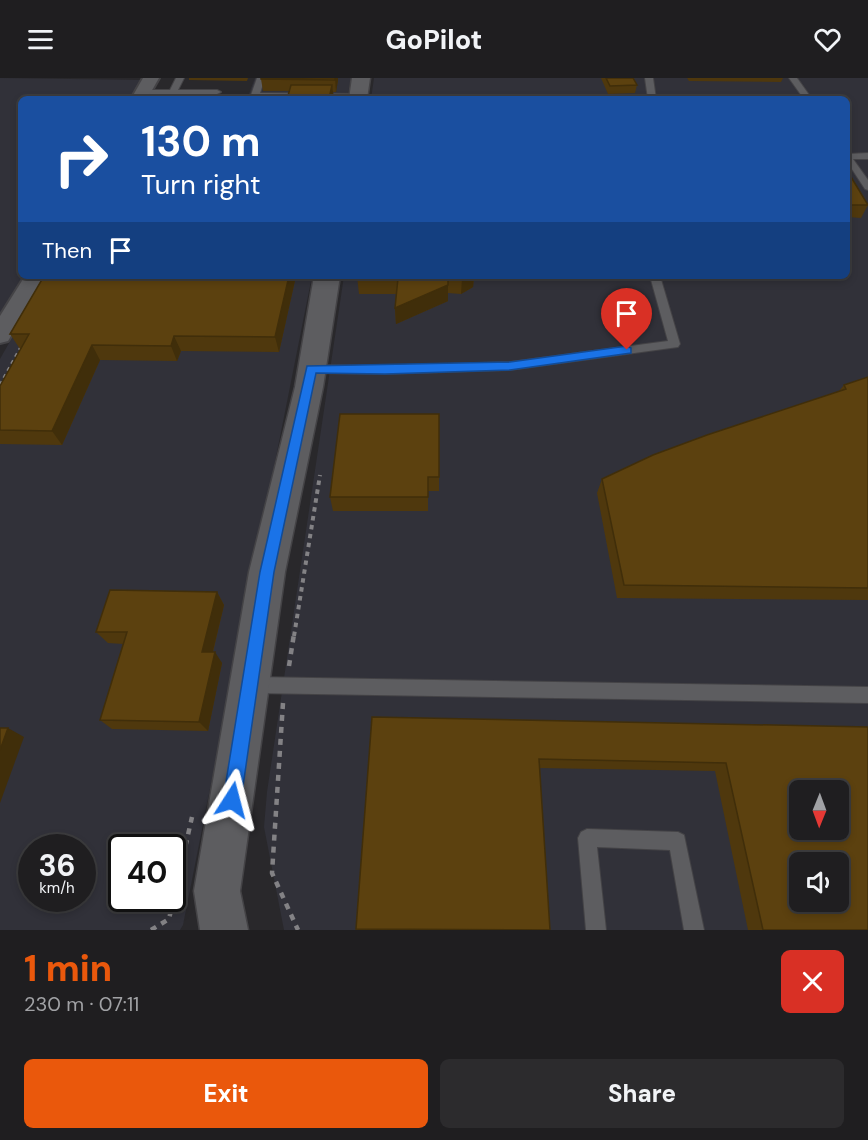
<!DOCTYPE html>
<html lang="en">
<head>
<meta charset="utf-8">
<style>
	:root { --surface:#1f1e20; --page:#2c2b2d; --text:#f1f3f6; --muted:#a1a2a5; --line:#3c3c3e; --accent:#ea580c }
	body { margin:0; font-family:"DM Sans",sans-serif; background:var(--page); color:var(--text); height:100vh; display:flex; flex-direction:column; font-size:22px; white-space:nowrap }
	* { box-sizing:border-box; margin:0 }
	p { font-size:20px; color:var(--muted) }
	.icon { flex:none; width:33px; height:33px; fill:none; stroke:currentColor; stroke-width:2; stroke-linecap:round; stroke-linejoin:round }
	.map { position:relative; height:852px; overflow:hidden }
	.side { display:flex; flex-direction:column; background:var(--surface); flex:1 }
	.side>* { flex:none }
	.top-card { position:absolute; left:18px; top:18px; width:832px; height:183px; border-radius:9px; box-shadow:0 3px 9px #0003,0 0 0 2px var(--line); background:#1a4fa0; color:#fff; overflow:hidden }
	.needle { width:39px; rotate:181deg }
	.fabs { position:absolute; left:789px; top:702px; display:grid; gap:12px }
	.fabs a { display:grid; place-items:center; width:60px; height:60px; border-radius:9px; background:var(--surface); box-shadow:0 3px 9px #0003,0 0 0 2px var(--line); font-size:30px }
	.speed { position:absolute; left:18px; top:756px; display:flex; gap:12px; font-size:30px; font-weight:700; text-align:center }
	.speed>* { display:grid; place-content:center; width:78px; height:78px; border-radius:50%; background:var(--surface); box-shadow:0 3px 9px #0003,0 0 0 2px var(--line); line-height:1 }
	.speed small { font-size:15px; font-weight:400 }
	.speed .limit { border:3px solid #111; border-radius:9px; background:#fff; color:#111 }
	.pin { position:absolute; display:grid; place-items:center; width:51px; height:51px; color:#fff; margin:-62px -26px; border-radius:50% 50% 50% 0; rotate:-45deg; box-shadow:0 0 6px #0007 }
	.pin .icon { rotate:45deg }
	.me { position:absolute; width:66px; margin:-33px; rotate:9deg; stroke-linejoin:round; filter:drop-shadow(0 0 4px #0008) }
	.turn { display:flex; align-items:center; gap:21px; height:126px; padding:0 24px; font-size:27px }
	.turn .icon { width:78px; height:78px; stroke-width:2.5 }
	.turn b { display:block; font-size:42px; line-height:51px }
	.then { display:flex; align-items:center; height:57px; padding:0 24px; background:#0003; gap:12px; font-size:22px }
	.round { display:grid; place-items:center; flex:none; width:63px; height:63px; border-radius:9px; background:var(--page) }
	.head { display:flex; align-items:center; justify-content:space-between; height:102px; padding:0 24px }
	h1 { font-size:36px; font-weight:800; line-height:45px; color:var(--accent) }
	.action { display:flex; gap:12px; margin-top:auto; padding:12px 24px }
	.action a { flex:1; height:69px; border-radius:9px; background:var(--accent); color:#fff; font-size:24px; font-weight:800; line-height:69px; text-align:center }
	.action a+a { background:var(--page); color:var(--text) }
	header { display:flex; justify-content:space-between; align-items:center; height:78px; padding:0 24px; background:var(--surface); font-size:27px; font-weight:800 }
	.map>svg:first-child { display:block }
	.built { fill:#313139; fill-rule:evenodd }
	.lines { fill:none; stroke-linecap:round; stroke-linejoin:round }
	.service-casing { stroke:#444346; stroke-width:2 }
	.minor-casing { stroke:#444346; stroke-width:4 }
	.tertiary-casing { stroke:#444346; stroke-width:3 }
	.path-far2 { stroke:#838285; stroke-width:3; stroke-dasharray:4 4; stroke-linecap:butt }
	.path-far1 { stroke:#838285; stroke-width:4; stroke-dasharray:4.5 4.5; stroke-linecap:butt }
	.path { stroke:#838285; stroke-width:4.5; stroke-dasharray:6 6; stroke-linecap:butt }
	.service { fill:#5d5d60; fill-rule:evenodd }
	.minor { fill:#5d5d60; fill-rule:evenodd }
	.tertiary { fill:#5d5d60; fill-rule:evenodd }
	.wall { fill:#4f380d }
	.shaded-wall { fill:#402e0a }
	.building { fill:#5c410f; stroke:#402e0a; stroke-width:1.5; fill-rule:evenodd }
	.route { fill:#1a73e8; stroke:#114b97; stroke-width:1.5 }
</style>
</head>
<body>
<header><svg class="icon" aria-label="menu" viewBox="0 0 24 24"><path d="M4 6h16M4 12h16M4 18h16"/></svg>GoPilot<svg class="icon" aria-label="heart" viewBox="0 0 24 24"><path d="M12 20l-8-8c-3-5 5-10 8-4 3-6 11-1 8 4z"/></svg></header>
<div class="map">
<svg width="868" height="852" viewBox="0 0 868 852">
	<rect width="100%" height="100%" fill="#29282b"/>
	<!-- built -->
	<g class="built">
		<polygon points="0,0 143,2 131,21 21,21 21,198 26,198 0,241"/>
		<polygon points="255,0 351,0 347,21 247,21"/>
		<path d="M 374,0 L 868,0 L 868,852 L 284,852 L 264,749 L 267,714 L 344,198 L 848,198 L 848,21 L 371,21 ZM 800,712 L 838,712 L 838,752 L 800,752 ZM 800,784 L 838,784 L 838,824 L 800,824 Z"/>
		<path d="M 47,198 L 312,198 L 183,847 L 180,852 L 0,852 L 0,281 ZM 32,770 L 82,770 L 82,820 L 32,820 ZM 122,770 L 172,770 L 172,820 L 122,820 Z"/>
	</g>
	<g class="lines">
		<!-- service casing -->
		<g class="service-casing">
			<g id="service">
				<polygon points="176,0 184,0 178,12 217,12 221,14 217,16 143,16 139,14 143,12 170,12"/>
				<polygon points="257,0 265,0 260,15 358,16 362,18 358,20 255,19 251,17"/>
				<polygon points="645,0 653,0 656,21 648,21"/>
				<polygon points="789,0 797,0 812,21 804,21"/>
				<polygon points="868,75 868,81 853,81 868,102 868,112 865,111 848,85 848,76"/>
				<polygon points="650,198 660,198 680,266 678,269 510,292 385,296 311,295 305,291 311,287 385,288 510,284 668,263"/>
				<polygon points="252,599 868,609 868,625 252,615 246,613 244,607 246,601"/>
				<polygon points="587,751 678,754 684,757 704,852 684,852 670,772 597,769 606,852 586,852 578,760 581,754"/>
			</g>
		</g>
		<!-- minor casing -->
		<g class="minor-casing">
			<g id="minor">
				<polygon points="143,0 159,0 147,21 131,21"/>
				<polygon points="25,198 47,198 8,263 0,265 0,238"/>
			</g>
		</g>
		<!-- tertiary casing -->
		<g class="tertiary-casing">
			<g id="tertiary">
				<polygon points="352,0 370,0 367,21 349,21"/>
				<polygon points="314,198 340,198 323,309 285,494 240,813 248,852 200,852 194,813 249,494 295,309"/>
			</g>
		</g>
		<!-- path-far2 -->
		<polyline class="path-far2" points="0,307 22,267"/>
		<!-- path-far1 -->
		<polyline class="path-far1" points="294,558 320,397"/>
		<!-- path -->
		<g class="path">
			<polyline points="289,588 294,556"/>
			<polyline points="283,625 272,795 298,852"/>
			<polyline points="151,852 169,841 192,739"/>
		</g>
		<!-- service -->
		<use href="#service" class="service"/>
		<!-- minor -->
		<use href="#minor" class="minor"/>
		<!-- tertiary -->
		<use href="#tertiary" class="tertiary"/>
	</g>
	<!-- wall -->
	<g class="wall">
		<polygon points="189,0 248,0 247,3 189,2"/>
		<polygon points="601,0 633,0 637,7 635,15 608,16"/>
		<polygon points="687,0 783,0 781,4 689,3"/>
		<polygon points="261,1 338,2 336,14 333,14 334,21 290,13 263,13"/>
		<polygon points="848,94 868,127 861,140 848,139"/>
		<polygon points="44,198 296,198 279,274 181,273 177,283 100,282 62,367 0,366 0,308 20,271 10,256"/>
		<polygon points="357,198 474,198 473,209 461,216 448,215 448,223 396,246 395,230 396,216 359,216"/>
		<polygon points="868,299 868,522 617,520 597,415 602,401 839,313 844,307"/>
		<polygon points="439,336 439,413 428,413 428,433 333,433 330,419"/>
		<polygon points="217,514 224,527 213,574 222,585 208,653 112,651 100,642 123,566 108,565 96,554"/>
		<polygon points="372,639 868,649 868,852 748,852 715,693 539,690 550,852 357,852 356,851"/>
	</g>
	<!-- shaded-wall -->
	<g class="shaded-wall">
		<polygon points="335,0 338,0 338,2 336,14"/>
		<polygon points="332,7 334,21 329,21"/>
		<polygon points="289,198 296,198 279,274 275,259"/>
		<polygon points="465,198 474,198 473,209 461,216 462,200"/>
		<polygon points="448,199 448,223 396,246 395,230"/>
		<polygon points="174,258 181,273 177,283 171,268"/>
		<polygon points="92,267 100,282 62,367 52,353"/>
		<polygon points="217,514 224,527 210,585 202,574"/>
		<polygon points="215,574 222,585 208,653 199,644"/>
		<polygon points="8,650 24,659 0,725 0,672"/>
	</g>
	<!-- building -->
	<g class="building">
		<polygon points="261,0 335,0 335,2 261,1"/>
		<polygon points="606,0 633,0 637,7 610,8"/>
		<polygon points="291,7 332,7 329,21 287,21"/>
		<polygon points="848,94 868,127 848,127"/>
		<polygon points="44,198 289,198 275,259 174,258 171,268 92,267 52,353 0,352 0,308 29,256 10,256"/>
		<polygon points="357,198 465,198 462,200 448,199 448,207 395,230 398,200 357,200"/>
		<polygon points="868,299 868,510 624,507 602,401 653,377 707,357 846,311 844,307"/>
		<polygon points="340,336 439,336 439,399 428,399 428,419 330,419"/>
		<polygon points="110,512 217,514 202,574 215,574 199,644 100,642 127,554 96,554"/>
		<path d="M 372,639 L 868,649 L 868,852 L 763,852 L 726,685 L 539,681 L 550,852 L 356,851 ZM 800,712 L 838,712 L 838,752 L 800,752 ZM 800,784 L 838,784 L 838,824 L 800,824 Z"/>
		<polygon points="0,650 8,650 0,672"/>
	</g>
	<!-- route -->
	<polygon class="route" points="627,268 631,270 631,275 510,292 385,296 316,295 274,494 241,722 238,728 232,730 225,728 223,722 260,494 307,288 510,284"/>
</svg>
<div class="fabs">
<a><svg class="needle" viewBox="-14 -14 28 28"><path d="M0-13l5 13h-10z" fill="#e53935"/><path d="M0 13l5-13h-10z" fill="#a1a2a5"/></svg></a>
<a><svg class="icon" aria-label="sound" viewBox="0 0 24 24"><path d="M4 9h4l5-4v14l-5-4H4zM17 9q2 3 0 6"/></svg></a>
</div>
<div class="speed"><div>36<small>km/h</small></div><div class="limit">40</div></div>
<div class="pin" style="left:627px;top:272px;background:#d93025"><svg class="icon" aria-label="arrive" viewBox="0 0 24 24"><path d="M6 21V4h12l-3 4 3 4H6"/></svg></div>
<svg class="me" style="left:232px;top:722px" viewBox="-20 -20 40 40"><path d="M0-17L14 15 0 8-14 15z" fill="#1a73e8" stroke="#fff" stroke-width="4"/></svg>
<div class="top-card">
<div class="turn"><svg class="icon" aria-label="right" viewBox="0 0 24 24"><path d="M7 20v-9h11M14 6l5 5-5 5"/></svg><div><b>130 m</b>Turn right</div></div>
<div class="then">Then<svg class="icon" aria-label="arrive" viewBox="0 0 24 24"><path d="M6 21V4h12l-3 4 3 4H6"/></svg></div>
</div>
</div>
<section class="side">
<div class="head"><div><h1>1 min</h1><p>230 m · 07:11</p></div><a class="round" style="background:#d93025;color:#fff"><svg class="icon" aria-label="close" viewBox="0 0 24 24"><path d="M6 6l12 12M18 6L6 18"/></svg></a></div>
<div class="action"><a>Exit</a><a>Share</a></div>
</section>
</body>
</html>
